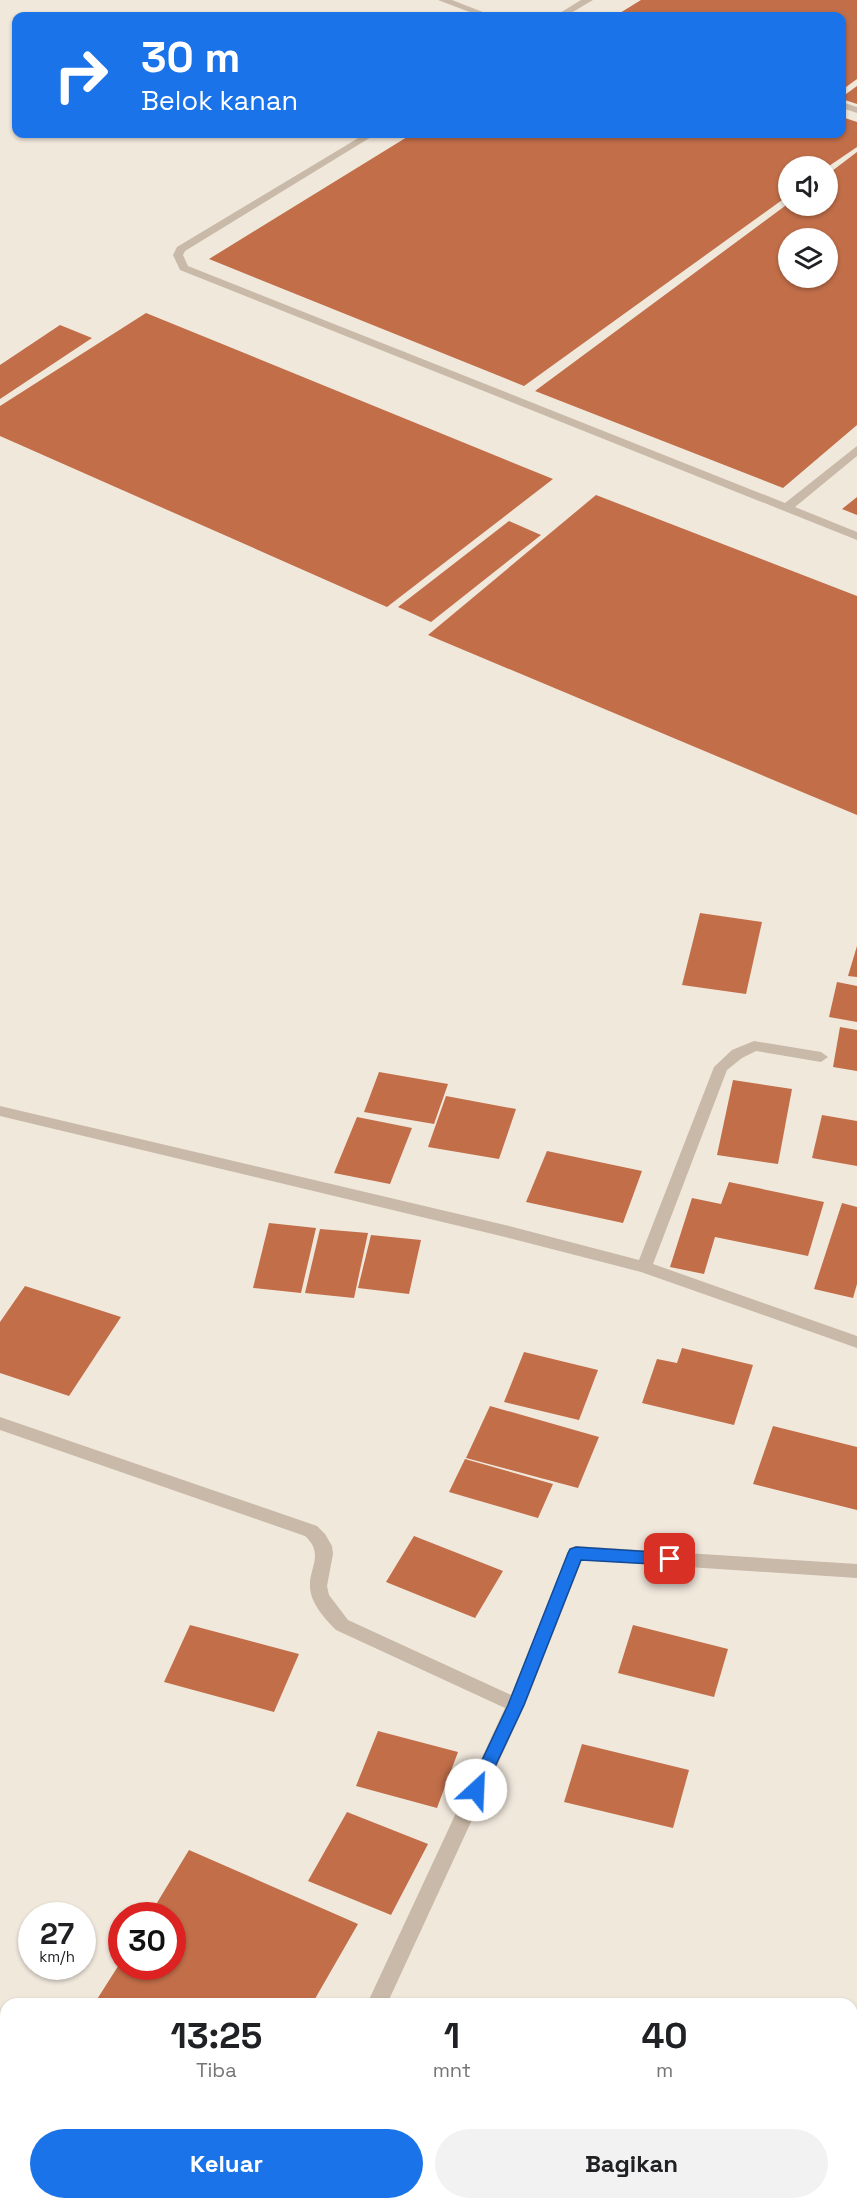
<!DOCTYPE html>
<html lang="id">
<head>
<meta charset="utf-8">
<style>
	:root { --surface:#fff; --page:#f2f2f2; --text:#202124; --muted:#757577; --accent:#1a73e8 }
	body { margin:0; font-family:"Space Grotesk",sans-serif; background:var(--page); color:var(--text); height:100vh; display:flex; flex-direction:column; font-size:22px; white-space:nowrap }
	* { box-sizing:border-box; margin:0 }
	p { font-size:20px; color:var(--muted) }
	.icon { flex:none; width:33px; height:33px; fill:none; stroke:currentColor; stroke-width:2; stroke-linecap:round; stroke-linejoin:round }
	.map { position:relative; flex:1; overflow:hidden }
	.sheet { position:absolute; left:0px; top:1998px; width:858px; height:212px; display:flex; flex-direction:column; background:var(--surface); border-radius:18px 18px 0 0; box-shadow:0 2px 4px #0004 }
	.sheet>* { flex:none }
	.hud { position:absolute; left:12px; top:12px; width:834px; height:126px; border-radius:12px; box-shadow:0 2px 4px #0004; background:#1a73e8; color:#fff; overflow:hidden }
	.fabs { position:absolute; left:778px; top:156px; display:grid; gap:12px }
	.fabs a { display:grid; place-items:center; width:60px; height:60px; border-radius:50%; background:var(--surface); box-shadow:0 2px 4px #0004; font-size:30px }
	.speed { position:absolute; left:18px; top:1902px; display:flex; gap:12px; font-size:30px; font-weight:700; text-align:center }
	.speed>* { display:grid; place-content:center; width:78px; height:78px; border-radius:50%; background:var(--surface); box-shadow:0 2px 4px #0004; line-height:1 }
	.speed small { font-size:15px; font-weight:400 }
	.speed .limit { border:9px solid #d22; background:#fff; color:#111 }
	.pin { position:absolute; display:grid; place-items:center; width:51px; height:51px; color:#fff; margin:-26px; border-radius:12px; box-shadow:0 3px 9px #0006 }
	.me { position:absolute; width:66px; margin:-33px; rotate:25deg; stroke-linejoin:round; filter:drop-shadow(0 0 4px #0008) }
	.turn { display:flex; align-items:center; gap:21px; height:126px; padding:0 30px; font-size:27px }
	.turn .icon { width:78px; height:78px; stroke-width:2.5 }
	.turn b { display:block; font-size:42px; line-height:51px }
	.eta { display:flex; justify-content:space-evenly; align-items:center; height:102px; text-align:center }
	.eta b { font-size:36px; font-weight:700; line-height:42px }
	.primary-button { display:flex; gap:12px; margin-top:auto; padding:12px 30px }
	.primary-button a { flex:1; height:69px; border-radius:36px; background:var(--accent); color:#fff; font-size:24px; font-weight:700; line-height:69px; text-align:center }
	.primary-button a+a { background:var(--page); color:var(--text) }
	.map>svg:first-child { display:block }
	.building { fill:#c16e49; fill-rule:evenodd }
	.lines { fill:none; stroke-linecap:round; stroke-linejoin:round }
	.lane { fill:#c9b9a8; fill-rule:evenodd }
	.street { fill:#c9b9a8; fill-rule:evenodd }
	.route { fill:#1a73e8; stroke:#114b97; stroke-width:1.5 }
</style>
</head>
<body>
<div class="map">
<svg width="857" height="2209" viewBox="0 0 857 2209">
	<rect width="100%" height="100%" fill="#f1e8dc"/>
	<!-- building -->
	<g class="building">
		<polygon points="641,0 857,0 857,79 842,90 842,16 615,16"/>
		<polygon points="857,86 857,104 842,99 842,97"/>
		<polygon points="842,117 857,122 857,147 829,166 789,166 789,195 524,386 209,259 412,134 842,134"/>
		<path d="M 857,152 L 857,425 L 783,488 L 535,391 L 789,203 L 789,206 L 828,206 L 828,174 ZM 789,238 L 828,238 L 828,278 L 789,278 Z"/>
		<polygon points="146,313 553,479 387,607 0,436 0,406"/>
		<polygon points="60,325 92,338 0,399 0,365"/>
		<polygon points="596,495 857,596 857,815 428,635"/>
		<polygon points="857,497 857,515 842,509"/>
		<polygon points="509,521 541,535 431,622 398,607"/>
		<polygon points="700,913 762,922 746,994 682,985"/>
		<polygon points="857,946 857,977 848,976"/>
		<polygon points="837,982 857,986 857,1022 829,1017"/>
		<polygon points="840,1027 857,1030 857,1071 833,1067"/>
		<polygon points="379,1072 448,1084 434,1124 364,1112"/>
		<polygon points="733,1080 792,1089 778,1164 717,1155"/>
		<polygon points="446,1096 516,1109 499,1159 428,1147"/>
		<polygon points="822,1115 857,1121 857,1166 812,1158"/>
		<polygon points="357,1117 412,1128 390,1184 334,1173"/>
		<polygon points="547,1151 642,1171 623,1223 526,1202"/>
		<polygon points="729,1182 824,1202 808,1256 715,1237 704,1274 670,1267 692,1198 721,1204"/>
		<polygon points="842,1203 857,1207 857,1284 853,1298 814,1289"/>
		<polygon points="269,1223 316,1228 301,1293 253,1288"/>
		<polygon points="320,1229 368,1233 354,1298 305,1293"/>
		<polygon points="371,1235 421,1240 409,1294 358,1288"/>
		<polygon points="25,1286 121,1317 69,1396 0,1373 0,1322"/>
		<polygon points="682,1348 753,1365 734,1425 642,1403 657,1359 677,1363"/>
		<polygon points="524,1352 598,1370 579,1420 504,1402"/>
		<polygon points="490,1406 599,1437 578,1488 466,1458"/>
		<polygon points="773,1426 857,1447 857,1510 753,1484"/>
		<polygon points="465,1459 553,1484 538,1518 449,1492"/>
		<polygon points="414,1536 503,1571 475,1618 386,1582"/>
		<polygon points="190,1625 299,1654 274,1712 164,1682"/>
		<polygon points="633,1625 728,1649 714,1697 618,1673"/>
		<polygon points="378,1731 458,1752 437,1808 356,1786"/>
		<polygon points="582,1744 689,1770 673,1828 564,1802"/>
		<polygon points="347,1812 428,1844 391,1915 308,1881"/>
		<polygon points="189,1850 358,1924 312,2004 94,2004 122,1960 122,1966 172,1966 172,1916 149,1916"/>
		<polygon points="145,2204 173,2204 191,2208 143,2209"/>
	</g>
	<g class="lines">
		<!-- lane -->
		<g class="lane">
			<polygon points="438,0 452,0 493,16 480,16"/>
			<polygon points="581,0 593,0 566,16 555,16"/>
			<polygon points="842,102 857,107 857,113 842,108"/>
			<polygon points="365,134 376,134 185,251 183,255 188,266 785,503 857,446 857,456 795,507 857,532 857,540 180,270 173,255 177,247"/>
		</g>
		<!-- street -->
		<g class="street">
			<polygon points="754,1041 821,1052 828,1057 821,1062 756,1051 742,1058 727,1070 653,1264 857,1336 857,1348 641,1272 505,1237 0,1116 0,1106 505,1225 639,1260 714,1067 732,1050"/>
			<path d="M 0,1417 L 317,1526 L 325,1534 L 332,1546 L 333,1554 L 327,1586 L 329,1595 L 348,1620 L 511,1695 L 570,1548 L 576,1546 L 857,1564 L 857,1578 L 582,1560 L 525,1705 L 387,2004 L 367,2004 L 505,1708 L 336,1630 C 326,1620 315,1608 311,1594 C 305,1570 327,1556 305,1536 L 0,1430 Z"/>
			<polygon points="274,2204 294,2204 292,2209 272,2209"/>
		</g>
	</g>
	<!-- route -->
	<polygon class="route" points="576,1547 670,1553 675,1555 677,1559 675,1563 670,1565 581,1560 524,1705 484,1790 482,1795 476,1797 470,1795 468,1790 508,1705 568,1553 570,1549"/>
</svg>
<div class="fabs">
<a><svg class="icon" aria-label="sound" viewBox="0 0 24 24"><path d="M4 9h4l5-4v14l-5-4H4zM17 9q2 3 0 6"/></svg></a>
<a><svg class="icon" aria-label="layers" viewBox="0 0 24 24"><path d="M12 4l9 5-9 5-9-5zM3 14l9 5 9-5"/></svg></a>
</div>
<div class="speed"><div>27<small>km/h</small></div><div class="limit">30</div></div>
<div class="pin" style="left:670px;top:1559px;background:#d93025"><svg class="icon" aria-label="arrive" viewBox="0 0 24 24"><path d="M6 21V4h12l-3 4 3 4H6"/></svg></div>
<svg class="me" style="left:476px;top:1790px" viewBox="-20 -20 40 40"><circle r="19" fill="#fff"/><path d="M0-13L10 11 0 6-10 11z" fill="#1a73e8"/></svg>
<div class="hud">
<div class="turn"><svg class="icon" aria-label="right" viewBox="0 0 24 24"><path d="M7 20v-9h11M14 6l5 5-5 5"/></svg><div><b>30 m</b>Belok kanan</div></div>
</div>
<section class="sheet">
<div class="eta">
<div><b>13:25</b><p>Tiba</p></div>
<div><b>1</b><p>mnt</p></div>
<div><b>40</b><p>m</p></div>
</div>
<div class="primary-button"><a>Keluar</a><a>Bagikan</a></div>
</section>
</div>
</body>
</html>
